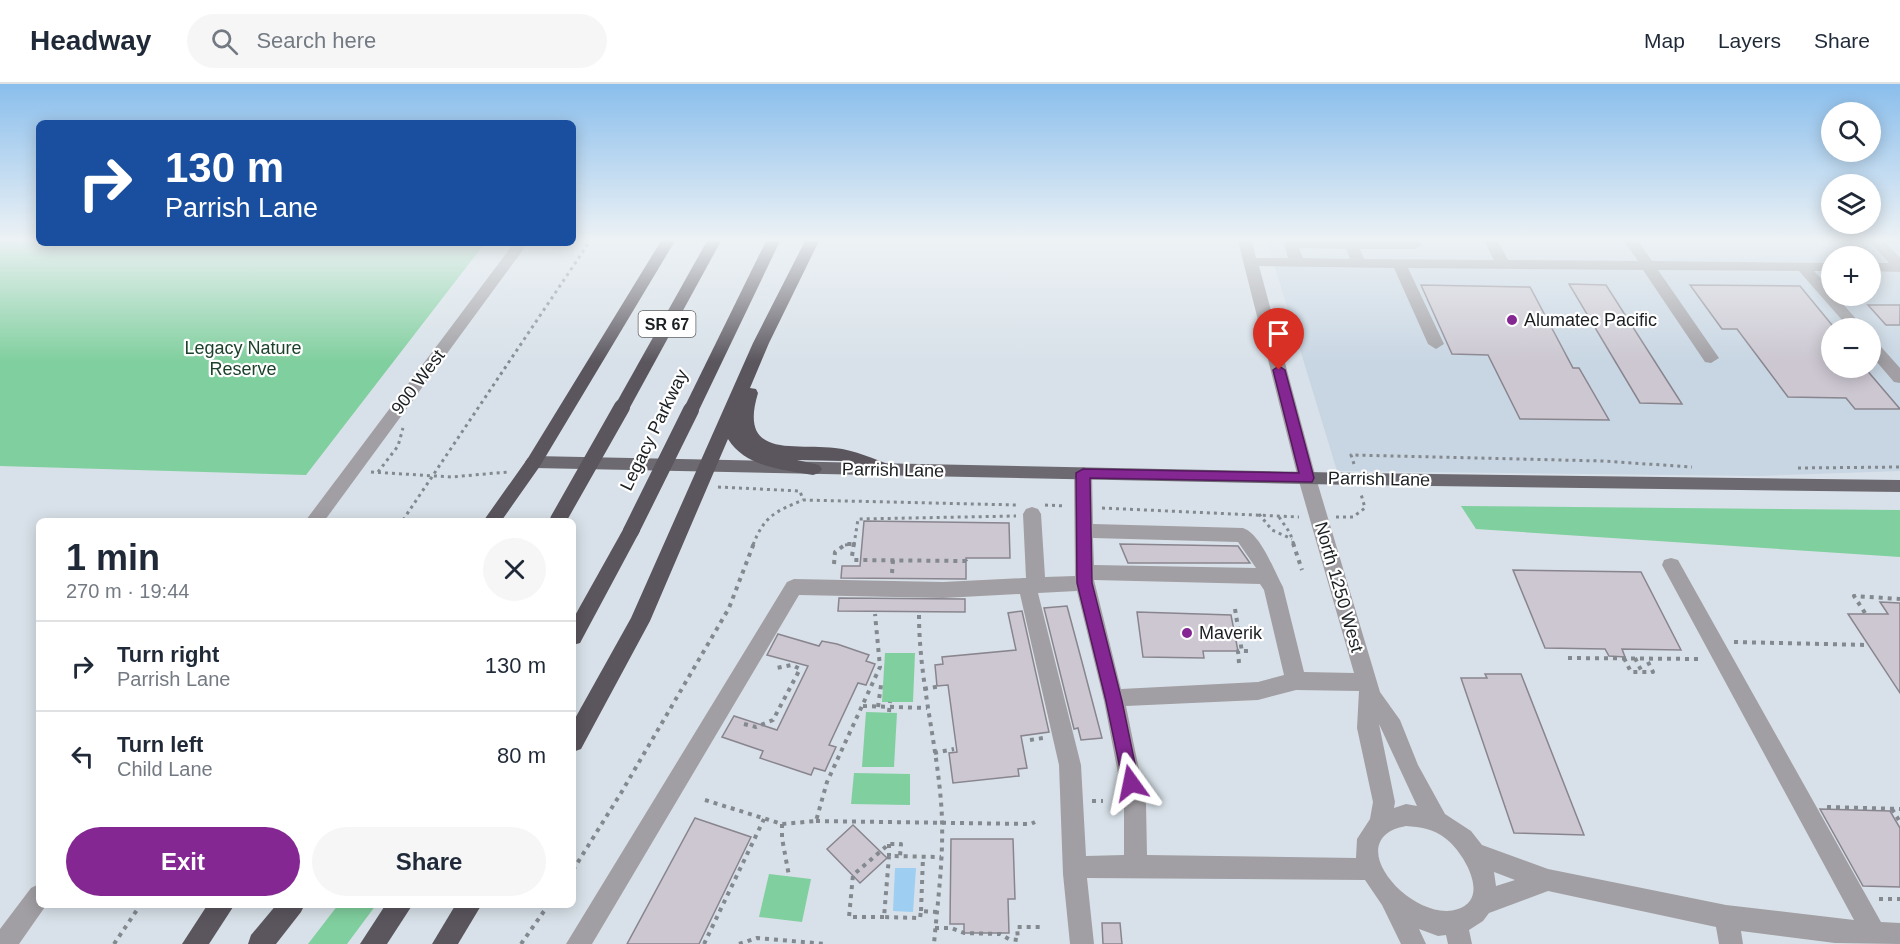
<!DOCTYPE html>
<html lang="en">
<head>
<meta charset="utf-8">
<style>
	:root { --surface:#fff; --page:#f6f6f7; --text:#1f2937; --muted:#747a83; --line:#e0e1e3; --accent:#842793 }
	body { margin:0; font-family:Helvetica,sans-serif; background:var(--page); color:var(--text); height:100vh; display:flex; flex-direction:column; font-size:22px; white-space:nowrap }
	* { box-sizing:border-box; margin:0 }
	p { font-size:20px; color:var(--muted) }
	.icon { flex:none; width:33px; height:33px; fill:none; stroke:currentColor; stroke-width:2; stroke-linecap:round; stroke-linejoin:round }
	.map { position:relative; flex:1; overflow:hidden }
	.drawer { position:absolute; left:36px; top:434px; width:540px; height:390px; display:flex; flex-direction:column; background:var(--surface); border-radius:9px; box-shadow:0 3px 15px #0003 }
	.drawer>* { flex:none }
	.guide { position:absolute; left:36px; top:36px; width:540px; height:126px; border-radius:9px; box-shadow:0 3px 15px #0003; background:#1a4fa0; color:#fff; overflow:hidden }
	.fabs { position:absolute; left:1821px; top:18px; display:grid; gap:12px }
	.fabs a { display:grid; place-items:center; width:60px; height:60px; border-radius:50%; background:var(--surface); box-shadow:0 3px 15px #0003; font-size:30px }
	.pin { position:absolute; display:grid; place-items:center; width:51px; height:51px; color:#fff; margin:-62px -26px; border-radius:50% 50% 50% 0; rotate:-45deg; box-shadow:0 0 6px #0007 }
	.pin .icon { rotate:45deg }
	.me { position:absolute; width:66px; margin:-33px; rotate:348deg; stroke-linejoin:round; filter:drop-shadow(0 0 4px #0008) }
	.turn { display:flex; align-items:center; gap:21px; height:126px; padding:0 30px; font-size:27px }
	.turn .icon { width:78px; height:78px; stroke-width:2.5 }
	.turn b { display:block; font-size:42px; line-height:51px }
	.round { display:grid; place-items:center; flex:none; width:63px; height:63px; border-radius:32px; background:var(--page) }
	.head { display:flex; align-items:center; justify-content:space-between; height:102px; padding:0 30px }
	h1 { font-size:36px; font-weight:800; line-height:45px }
	.button { display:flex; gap:12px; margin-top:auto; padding:12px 30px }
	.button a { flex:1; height:69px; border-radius:36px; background:var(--accent); color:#fff; font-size:24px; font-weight:800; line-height:69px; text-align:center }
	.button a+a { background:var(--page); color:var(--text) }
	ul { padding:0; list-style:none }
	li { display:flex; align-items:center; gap:18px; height:90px; padding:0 30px; border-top:2px solid var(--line) }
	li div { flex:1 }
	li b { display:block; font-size:22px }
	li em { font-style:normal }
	header { display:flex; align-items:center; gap:36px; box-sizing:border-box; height:84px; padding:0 30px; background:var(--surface); border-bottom:2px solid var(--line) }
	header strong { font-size:28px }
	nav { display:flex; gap:33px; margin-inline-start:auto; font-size:21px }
	.search { width:420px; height:54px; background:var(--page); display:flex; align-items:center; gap:15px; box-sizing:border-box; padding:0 21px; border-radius:33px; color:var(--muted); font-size:22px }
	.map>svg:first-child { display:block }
	.built { fill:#c8d6e3; fill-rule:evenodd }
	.green { fill:#80cf9e }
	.water { fill:#9ecef2 }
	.building { fill:#ccc7d1; stroke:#89858e; stroke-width:1.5 }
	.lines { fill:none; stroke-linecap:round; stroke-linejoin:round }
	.path-far1 { stroke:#83898f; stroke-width:3; stroke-dasharray:3 4; stroke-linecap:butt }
	.path { stroke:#83898f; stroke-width:4; stroke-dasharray:4 5; stroke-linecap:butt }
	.minor { fill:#a19fa3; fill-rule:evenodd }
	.major { fill:#6d6971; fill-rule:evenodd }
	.highway { fill:#5b565e; fill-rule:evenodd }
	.highway-bridge { stroke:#5b565e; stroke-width:16 }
	.route { fill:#842793; stroke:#561960; stroke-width:1.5 }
	.poi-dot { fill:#842793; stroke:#fff; stroke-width:2 }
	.labels { text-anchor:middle; stroke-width:4.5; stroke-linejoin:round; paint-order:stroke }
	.shield { fill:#fff; stroke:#606365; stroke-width:1.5 }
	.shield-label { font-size:16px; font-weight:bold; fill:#1c2023 }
	.poi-label { font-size:18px; fill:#1c2023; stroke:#fff; text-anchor:start }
	.park-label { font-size:18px; fill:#1c422c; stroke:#fff }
	.street-label { font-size:18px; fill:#1c2023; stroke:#fff }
</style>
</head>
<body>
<header>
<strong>Headway</strong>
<div class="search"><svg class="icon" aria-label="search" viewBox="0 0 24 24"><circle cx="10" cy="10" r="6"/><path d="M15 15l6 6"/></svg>Search here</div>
<nav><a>Map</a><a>Layers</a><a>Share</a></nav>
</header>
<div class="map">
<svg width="1900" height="860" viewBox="0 0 1900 860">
	<rect width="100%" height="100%" fill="#d8e1e9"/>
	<!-- built -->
	<path class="built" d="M 1267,157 L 1900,157 L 1900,387 L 1760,392 L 1337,387 ZM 1832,172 L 1870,172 L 1870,212 L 1832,212 ZM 1832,244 L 1870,244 L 1870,284 L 1832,284 Z"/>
	<!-- green -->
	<g class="green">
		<polygon points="0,157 39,159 485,159 306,391 0,382"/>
		<polygon points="1461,422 1900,426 1900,473 1476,445"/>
		<polygon points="885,569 915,569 913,618 882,618"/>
		<polygon points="866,628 897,629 894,683 862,683"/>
		<polygon points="854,689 910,690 910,721 851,720"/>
		<polygon points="769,790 811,795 802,838 759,833"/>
		<polygon points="338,821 376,821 347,860 308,860"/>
	</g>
	<!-- water -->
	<polygon class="water" points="895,784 916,784 913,828 893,827"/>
	<!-- building -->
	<g class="building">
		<polygon points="1569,200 1606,201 1682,320 1640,319"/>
		<polygon points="1421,201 1530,203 1573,284 1579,284 1609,336 1520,335 1488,271 1452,270"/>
		<polygon points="1690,201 1800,202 1832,241 1832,284 1865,284 1900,325 1855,325 1846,314 1788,313 1737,245 1722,245"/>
		<polygon points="1868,221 1900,221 1900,241 1886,241"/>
		<polygon points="864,437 1009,439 1010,474 966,474 966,495 841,494 842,482 860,482"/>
		<polygon points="1120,460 1238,462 1250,479 1128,479"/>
		<polygon points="1513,486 1641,488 1681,566 1622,565 1625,573 1609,572 1605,565 1545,564"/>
		<polygon points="839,514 965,515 965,528 838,527"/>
		<polygon points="1880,518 1900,519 1900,609 1848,530 1888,530"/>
		<polygon points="1067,522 1082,578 1102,654 1081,656 1078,644 1074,645 1044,524"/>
		<polygon points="1022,527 1049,648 1021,652 1027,684 1018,685 1019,692 953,699 949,669 957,668 948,601 937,602 935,581 943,580 942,573 1016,566 1008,529"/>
		<polygon points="1137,528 1231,531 1238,567 1203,567 1204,574 1143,573"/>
		<polygon points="778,550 819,562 822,557 837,560 869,571 866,577 875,580 866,601 858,599 829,661 836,663 825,687 814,684 811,691 760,674 763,667 722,653 734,632 777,646 808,582 767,571"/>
		<polygon points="1485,590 1521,590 1584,751 1514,749 1461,594 1487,594"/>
		<polygon points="1820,725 1890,727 1900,744 1900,803 1863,802"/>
		<polygon points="695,734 751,753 699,860 627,860"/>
		<polygon points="853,741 887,774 860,799 827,765"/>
		<polygon points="951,755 1013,755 1015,815 1008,815 1009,849 964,849 964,840 950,840"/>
		<polygon points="1102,839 1120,839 1122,860 1103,860"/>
	</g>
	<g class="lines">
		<!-- path-far1 -->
		<g class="path-far1">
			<polyline points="1354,380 1351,371 1602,377 1692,383"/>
			<polyline points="1798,384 1900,383"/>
			<polyline points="371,388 451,393 508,388"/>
			<polyline points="378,388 398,362 403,344"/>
			<polyline points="718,403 800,407 803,416"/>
			<polyline points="1045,421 1066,422"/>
			<polyline points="1102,424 1299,433"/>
			<polyline points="1259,430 1272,446 1292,455"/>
			<polyline points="1279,433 1290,449 1294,461"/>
			<polyline points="1336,433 1353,433 1365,424 1361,410"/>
			<polyline points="403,436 590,157"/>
			<path d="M 753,461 C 764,432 776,427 803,416 L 1018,421"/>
			<polyline points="845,461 853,460"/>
			<polyline points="854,461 858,435 1016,432"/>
		</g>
		<!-- path -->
		<g class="path">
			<polyline points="854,459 852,472 854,476 966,477 967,482"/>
			<polyline points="1293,459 1302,486"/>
			<polyline points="834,480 835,468 846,460 853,460"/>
			<polyline points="892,489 893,476"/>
			<polyline points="1235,525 1242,568"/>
			<polyline points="1865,529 1854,512 1900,515"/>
			<path d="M 919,531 C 919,594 936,655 941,718 C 945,765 938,813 934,860"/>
			<polyline points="1734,558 1868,561"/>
			<polyline points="1568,574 1701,575"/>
			<polyline points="1624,574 1631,588 1653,588 1646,574"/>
			<polyline points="1635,574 1642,588"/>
			<polyline points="1239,579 1238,567 1252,567"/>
			<polyline points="924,605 941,602"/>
			<polyline points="863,622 927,624"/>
			<polyline points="878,623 881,601"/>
			<polyline points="889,628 890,618"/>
			<polyline points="744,640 756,643 773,636 800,585 792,581 776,584"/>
			<polyline points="1030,656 1043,654"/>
			<polyline points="934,669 954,665"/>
			<polyline points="705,716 782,740 816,737 827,698 880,583 875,530"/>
			<polyline points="1092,717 1103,717"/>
			<polyline points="1827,723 1900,725"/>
			<polyline points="1892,725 1900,738"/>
			<polyline points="816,737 1031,740 1035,738"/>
			<polyline points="782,740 782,754 789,792"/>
			<polyline points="889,760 889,772"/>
			<polyline points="573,786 621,709 729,524 754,459"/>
			<polyline points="1879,815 1900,815"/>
			<polyline points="921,827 923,773"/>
			<polyline points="937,828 921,827 920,834 884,833 889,772 941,773"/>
			<polyline points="884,833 849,833 853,791 889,760 901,760 900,772"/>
			<polyline points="935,844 951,844 964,849 1000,850 1009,855 1018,856 1017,843 1041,843"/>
			<polyline points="114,860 141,820"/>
			<polyline points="521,860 549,820"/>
			<polyline points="704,860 764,735"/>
			<polyline points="739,860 757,854 826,860"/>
		</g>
		<!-- minor -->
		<g class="minor">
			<path d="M 1238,157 L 1252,157 L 1256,174 L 1288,174 L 1284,160 L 1286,157 L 1420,157 L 1422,161 L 1415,165 L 1360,165 L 1364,175 L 1494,176 L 1484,157 L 1498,157 L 1508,176 L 1638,177 L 1624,157 L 1638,157 L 1652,177 L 1832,179 L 1832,187 L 1814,187 L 1832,206 L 1832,212 L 1836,212 L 1864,244 L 1849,244 L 1799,187 L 1658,186 L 1719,274 L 1711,279 L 1705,278 L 1643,186 L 1408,184 L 1444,260 L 1436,265 L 1428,260 L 1394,184 L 1259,182 L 1316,394 L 1380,608 L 1400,636 L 1418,681 L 1445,730 L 1471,747 L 1482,761 L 1548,785 L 1726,821 L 1854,836 L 1662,481 L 1664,476 L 1671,474 L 1678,476 L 1881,838 L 1900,839 L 1900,860 L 1835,859 L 1741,847 L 1743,860 L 1719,860 L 1716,843 L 1548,807 L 1489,829 L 1483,837 L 1469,846 L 1472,860 L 1448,860 L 1446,851 L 1438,852 L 1419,845 L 1426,860 L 1401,860 L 1382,821 L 1365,796 L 1087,794 L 1094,860 L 1070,860 L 1063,790 L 1059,681 L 1020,510 L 943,514 L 799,511 L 592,860 L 566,860 L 787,498 L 794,495 L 943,498 L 1024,494 L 1026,494 L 1023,430 L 1026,425 L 1032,423 L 1038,425 L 1041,430 L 1045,493 L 1075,492 L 1074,389 L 1077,385 L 1083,383 L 1089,385 L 1092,389 L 1093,440 L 1243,444 C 1261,450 1274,487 1283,503 L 1304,588 L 1354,589 L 1298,394 ZM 1299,164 L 1346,165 L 1350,175 L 1303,174 ZM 1093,454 L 1238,458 L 1256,484 L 1094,481 ZM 1094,496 L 1260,500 L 1264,506 L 1284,591 L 1258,598 L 1121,605 ZM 1077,507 L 1104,617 L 1124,720 L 1124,771 L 1086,772 L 1081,681 L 1038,509 ZM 1296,606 L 1359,607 L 1357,644 L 1373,718 L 1370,735 L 1357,755 L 1356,774 L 1147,771 L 1146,720 L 1126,622 L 1258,616 ZM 1379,640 L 1417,722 L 1406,720 L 1394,724 L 1395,718 ZM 1406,742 C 1420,743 1434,745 1445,754 C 1462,766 1492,814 1458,825 C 1418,839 1352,772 1389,748 C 1393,745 1401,743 1406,742 ZM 1494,788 L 1515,796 L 1496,802 Z"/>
			<polygon points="1869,157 1884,157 1900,174 1900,188 1870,187 1870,179 1889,179"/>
			<polygon points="514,159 528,159 325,436 306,436"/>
			<polygon points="1870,255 1875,256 1900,284 1900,299 1894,298 1870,270"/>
			<polygon points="39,800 39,820 47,820 19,860 0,860 0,845 31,804"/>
		</g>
		<!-- major -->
		<polygon class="major" points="534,372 1357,389 1900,396 1900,408 1357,401 534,384 528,382 525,378 528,374"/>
		<!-- highway -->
		<g class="highway">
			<polygon points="661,157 675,157 540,382 502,436 484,436 528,374"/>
			<polygon points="707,157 721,157 628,327 616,327 614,323"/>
			<polygon points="766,157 780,157 699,326 697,330 685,330 683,326"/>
			<path d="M 805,157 L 819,157 L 769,259 L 750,304 L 756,305 L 758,309 C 738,375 793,359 835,364 C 855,366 874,375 893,382 L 896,386 L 893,390 L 887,392 L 843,377 L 797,376 L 819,381 L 822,385 L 819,389 L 813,391 C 784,386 745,383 728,355 L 650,537 L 581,665 L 573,668 L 573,638 L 631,534 L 753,259 Z"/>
			<polygon points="631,440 637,442 640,447 580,559 573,561 573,535 625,442"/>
			<polygon points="208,820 235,820 209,860 182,860"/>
			<polygon points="277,820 305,820 301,828 276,860 248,860 251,851"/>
			<polygon points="386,820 413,820 387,860 360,860"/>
			<polygon points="456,820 482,820 458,860 432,860"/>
		</g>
		<!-- highway-bridge -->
		<g class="highway-bridge">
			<polyline points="558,436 622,323"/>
			<polyline points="631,447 691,326"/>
		</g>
	</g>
	<!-- sky -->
	<linearGradient id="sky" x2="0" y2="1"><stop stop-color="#8abeec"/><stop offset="0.56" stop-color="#edf2f5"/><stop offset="1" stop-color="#edf2f5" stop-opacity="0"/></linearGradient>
	<rect width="1900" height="278" fill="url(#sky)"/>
	<!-- route -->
	<polygon class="route" points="1279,282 1285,286 1314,394 1312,398 1090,394 1092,499 1122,617 1139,699 1137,705 1131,707 1125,705 1123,699 1106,617 1077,499 1076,389 1083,385 1299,389 1273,286"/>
	<!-- markers -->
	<g class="poi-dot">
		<circle cx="1512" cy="236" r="6"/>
		<circle cx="1187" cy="549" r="6"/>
	</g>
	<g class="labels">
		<!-- shield labels -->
		<rect class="shield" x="638.5" y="227" width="57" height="26" rx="4.5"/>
		<g class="shield-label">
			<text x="667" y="246">SR 67</text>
		</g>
		<!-- poi labels -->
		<g class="poi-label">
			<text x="1524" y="242">Alumatec Pacific</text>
			<text x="1199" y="555">Maverik</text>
		</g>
		<!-- park labels -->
		<g class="park-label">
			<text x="243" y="270">Legacy Nature<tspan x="243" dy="21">Reserve</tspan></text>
		</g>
		<!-- street labels -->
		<g class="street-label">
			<text transform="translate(418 298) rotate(-53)" y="6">900 West</text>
			<text transform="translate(654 346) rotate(-64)" y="6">Legacy Parkway</text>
			<text transform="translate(893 386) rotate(1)" y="6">Parrish Lane</text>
			<text transform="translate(1379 395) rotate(1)" y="6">Parrish Lane</text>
			<text transform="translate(1339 503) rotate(74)" y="6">North 1250 West</text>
		</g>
	</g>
</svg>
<div class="fabs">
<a><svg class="icon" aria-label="search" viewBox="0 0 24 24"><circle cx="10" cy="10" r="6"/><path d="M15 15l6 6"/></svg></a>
<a><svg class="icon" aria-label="layers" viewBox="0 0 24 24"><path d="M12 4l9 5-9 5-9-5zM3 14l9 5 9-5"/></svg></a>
<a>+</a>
<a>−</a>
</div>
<div class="pin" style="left:1279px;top:286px;background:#d93025"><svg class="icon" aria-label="arrive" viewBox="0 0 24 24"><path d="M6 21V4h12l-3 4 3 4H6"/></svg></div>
<svg class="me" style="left:1131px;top:699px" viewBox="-20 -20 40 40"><path d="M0-17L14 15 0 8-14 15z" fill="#842793" stroke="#fff" stroke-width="4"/></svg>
<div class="guide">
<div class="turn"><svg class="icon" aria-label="right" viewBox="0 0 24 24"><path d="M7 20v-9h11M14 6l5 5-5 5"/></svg><div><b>130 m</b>Parrish Lane</div></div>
</div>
<section class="drawer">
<div class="head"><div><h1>1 min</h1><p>270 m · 19:44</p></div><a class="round"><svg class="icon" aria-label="close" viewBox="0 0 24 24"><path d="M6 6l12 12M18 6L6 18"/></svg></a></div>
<ul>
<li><svg class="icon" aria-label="right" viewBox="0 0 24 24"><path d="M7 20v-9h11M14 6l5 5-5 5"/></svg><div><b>Turn right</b><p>Parrish Lane</p></div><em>130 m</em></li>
<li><svg class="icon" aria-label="left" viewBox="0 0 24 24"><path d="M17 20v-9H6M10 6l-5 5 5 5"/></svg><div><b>Turn left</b><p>Child Lane</p></div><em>80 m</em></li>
</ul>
<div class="button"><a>Exit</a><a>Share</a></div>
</section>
</div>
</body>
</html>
